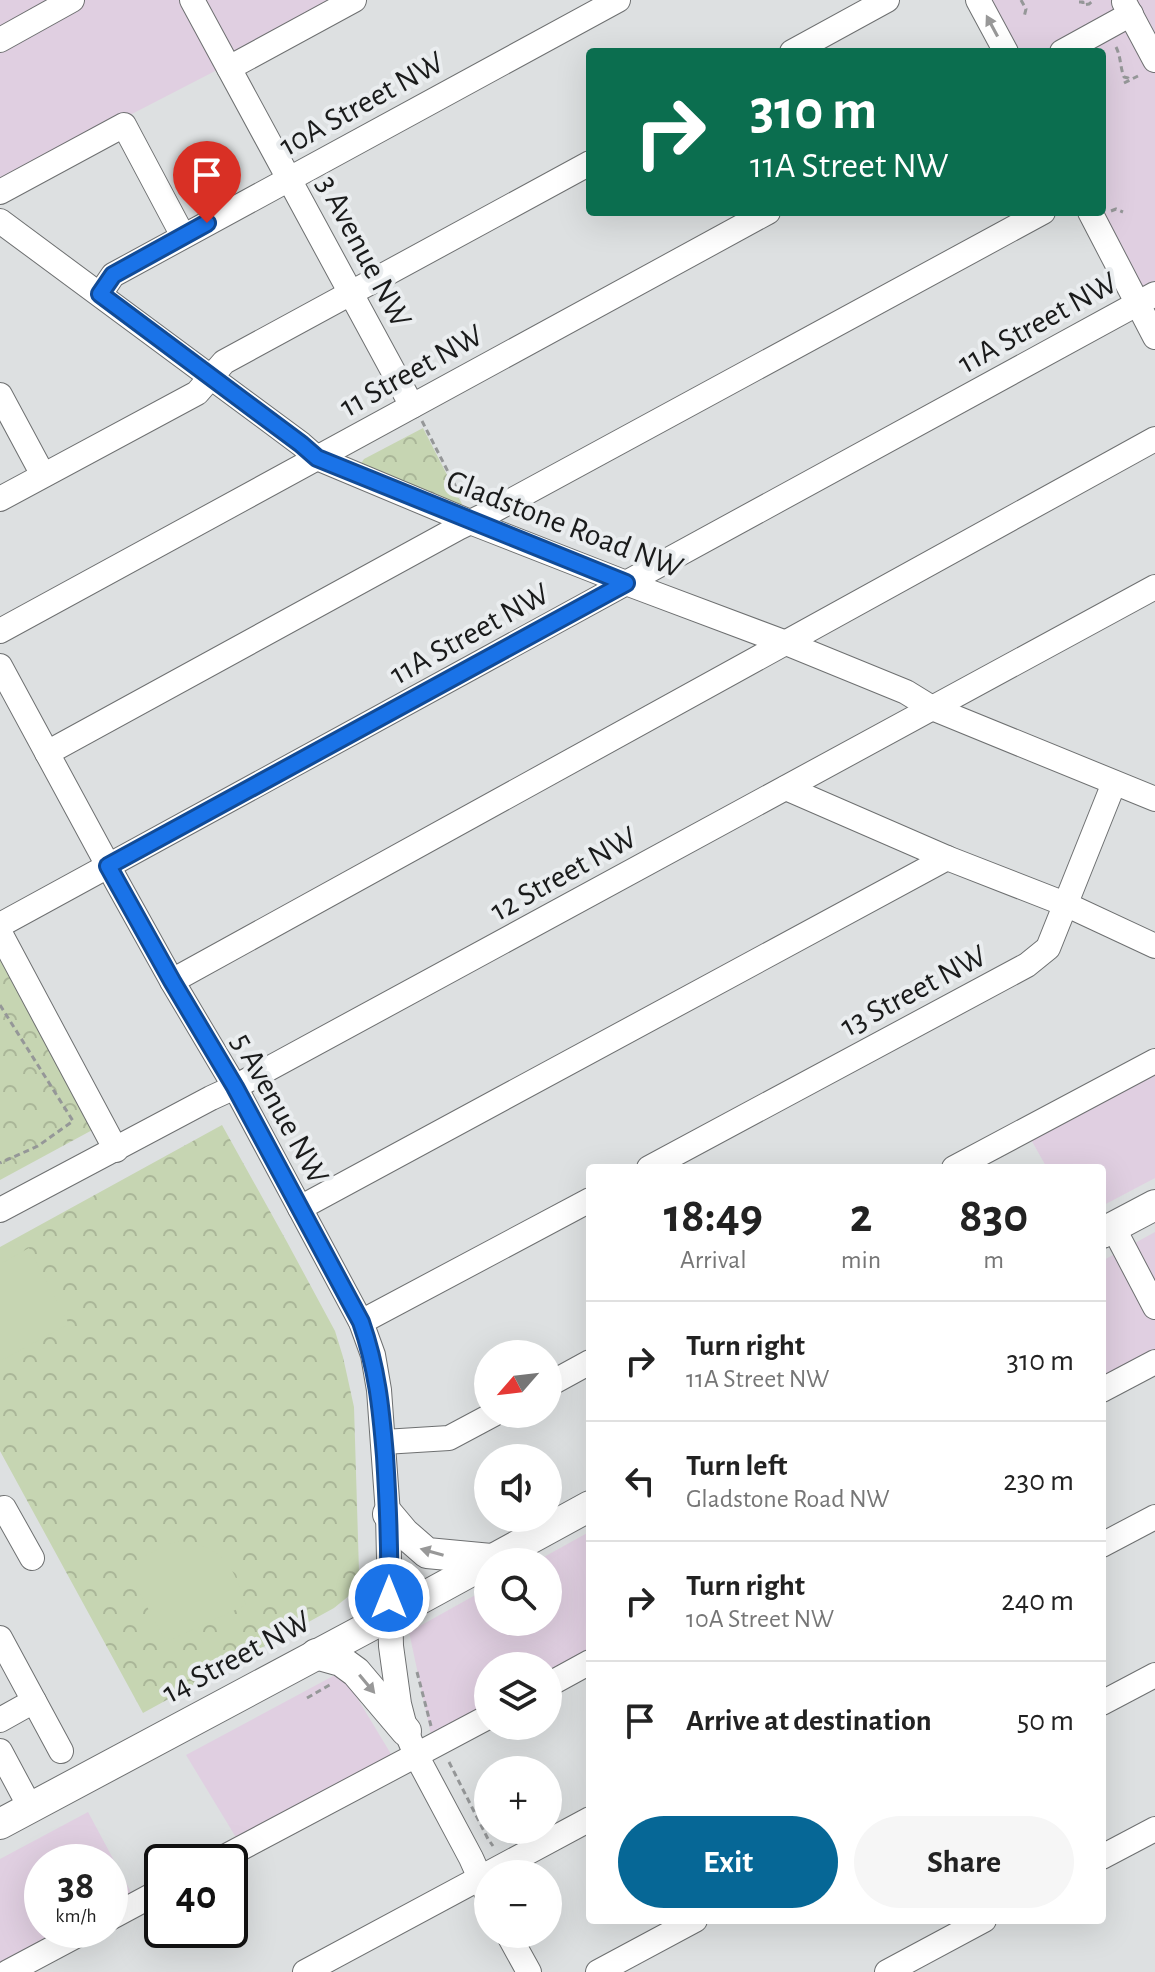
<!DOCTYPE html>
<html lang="en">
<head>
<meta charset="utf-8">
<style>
	:root { --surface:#fff; --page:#f6f6f6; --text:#222; --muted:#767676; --line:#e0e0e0; --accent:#066796 }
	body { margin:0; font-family:"Alegreya Sans",sans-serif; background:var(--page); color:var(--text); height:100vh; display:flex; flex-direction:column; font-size:30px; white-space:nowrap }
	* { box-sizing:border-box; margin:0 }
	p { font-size:26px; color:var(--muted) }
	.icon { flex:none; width:44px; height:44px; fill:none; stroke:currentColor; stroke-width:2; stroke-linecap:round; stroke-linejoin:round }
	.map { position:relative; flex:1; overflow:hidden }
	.panel { position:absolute; left:586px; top:1164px; width:520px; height:760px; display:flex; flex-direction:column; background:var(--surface); border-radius:8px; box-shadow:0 8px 32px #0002 }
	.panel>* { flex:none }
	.hud { position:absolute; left:586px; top:48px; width:520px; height:168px; border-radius:8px; box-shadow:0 8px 32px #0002; background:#0b6e4f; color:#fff; overflow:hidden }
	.needle { width:52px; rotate:242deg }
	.fabs { position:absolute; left:474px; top:1340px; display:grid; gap:16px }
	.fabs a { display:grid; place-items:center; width:88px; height:88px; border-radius:50%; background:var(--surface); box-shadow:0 8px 32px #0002; font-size:40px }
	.speed { position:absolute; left:24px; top:1844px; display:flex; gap:16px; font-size:40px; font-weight:700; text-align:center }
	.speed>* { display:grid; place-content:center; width:104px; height:104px; border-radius:50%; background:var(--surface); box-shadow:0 8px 32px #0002; line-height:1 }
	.speed small { font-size:20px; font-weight:400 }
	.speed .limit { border:4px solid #111; border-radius:12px; background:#fff; color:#111 }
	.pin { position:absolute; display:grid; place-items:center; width:68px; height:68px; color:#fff; margin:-82px -34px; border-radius:50% 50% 50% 0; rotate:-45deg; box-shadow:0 0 8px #0007 }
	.pin .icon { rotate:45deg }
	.me { position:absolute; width:88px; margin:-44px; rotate:0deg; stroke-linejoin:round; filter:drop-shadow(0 0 6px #0008) }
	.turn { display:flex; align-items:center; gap:28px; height:168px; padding:0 32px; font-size:36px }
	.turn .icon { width:104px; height:104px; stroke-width:2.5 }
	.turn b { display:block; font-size:56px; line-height:68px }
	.eta { display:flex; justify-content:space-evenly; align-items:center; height:136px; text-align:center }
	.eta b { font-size:48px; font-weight:700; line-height:56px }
	.primary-button { display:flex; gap:16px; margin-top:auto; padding:16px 32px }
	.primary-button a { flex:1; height:92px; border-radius:48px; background:var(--accent); color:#fff; font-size:32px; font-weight:700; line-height:92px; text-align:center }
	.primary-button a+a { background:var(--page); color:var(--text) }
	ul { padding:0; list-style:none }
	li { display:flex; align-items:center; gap:24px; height:120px; padding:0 32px; border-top:2px solid var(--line) }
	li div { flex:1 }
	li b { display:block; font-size:30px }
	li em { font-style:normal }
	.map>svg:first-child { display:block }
	.commercial { fill:#e0cfe1 }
	.park { fill:url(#park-crowns) }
	.garden { fill:#c6d5b2 }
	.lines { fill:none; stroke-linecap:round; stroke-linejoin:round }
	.minor-casing { stroke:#6e7071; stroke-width:26 }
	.major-casing { stroke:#6e7071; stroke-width:32 }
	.path { stroke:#959798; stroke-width:3; stroke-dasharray:6 4; stroke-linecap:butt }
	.minor { stroke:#fff; stroke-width:24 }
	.major { stroke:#fff; stroke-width:30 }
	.oneway { fill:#989898 }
	.route-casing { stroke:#114b97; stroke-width:20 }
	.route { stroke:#1a73e8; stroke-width:14 }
	.labels { text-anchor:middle; stroke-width:8; stroke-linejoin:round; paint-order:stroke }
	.street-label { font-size:32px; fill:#1a1b1b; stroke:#eaedef }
</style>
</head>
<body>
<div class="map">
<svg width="1155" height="1972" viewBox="0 0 1155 1972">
	<defs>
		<pattern id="park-crowns" width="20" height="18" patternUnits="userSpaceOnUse" patternTransform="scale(2)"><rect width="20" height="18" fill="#c6d5b2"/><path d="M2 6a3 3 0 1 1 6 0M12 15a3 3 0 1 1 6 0" fill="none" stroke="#aab698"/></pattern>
	</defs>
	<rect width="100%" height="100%" fill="#dde0e1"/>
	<!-- commercial -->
	<g class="commercial">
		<polygon points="0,0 347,0 219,69 0,182"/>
		<polygon points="978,0 1155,0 1155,337 1102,212 1102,52 1006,52"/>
		<polygon points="1155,1057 1155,1178 1102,1206 1102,1168 1047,1168 1024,1127"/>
		<polygon points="1155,1232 1155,1359 1102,1388 1102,1261"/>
		<polygon points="589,1532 590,1660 548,1683 548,1666 488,1666 488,1715 433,1744 409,1632 488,1588 488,1622 548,1622 548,1562 535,1562"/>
		<polygon points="335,1675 350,1686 397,1764 243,1849 186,1755"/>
		<polygon points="88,1812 133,1896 110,1908 110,1862 42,1862 42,1930 69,1930 0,1967 0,1859"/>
	</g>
	<!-- park -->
	<g class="park">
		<polygon points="423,428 462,504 461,509 360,465 364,459"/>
		<polygon points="0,949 96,1128 0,1180"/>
		<path d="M 222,1125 L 287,1242 L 335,1331 L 343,1357 L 354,1407 L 359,1571 C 357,1592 350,1595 334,1608 L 143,1713 L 0,1451 L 0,1247 Z"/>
	</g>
	<!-- garden -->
	<g class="garden">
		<polygon points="29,1248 69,1324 0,1361 0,1264"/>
		<path d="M 180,1541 C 223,1546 234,1567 246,1605 L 170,1640 L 163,1636 L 125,1566 L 168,1544 Z"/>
	</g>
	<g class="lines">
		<!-- minor casing -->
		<g class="minor-casing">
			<g id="minor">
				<polyline points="192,0 412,406"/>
				<polyline points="978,0 1006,52"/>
				<polyline points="1124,2 1155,60"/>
				<polyline points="0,40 72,0"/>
				<polyline points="792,52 887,0"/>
				<polyline points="1062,52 1131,14"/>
				<polyline points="229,68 354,0"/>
				<polyline points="0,192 124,125 183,236"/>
				<polyline points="1090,212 1155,337"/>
				<polyline points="0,221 301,444 317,458 470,522 626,583 786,643 906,692 932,708 1155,799"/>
				<polyline points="100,294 113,275 618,0"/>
				<polyline points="0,395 43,475"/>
				<polyline points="0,499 197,393 224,362 590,163"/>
				<polyline points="0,631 768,212"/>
				<polyline points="0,666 118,884 172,981 235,1087 361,1322 373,1355 379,1390 388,1514 391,1646 399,1704 406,1731 416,1755 471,1858 488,1896"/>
				<polyline points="47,753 458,528 485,515 1043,212"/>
				<polyline points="786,788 947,858 1065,904 1155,946"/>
				<polyline points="0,925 1155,294"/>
				<polyline points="0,933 116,1150"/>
				<polyline points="172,981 1155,439"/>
				<polyline points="649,1168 1027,965 1048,948 1114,783"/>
				<polyline points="954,1168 1155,1061"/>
				<polyline points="300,1208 947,858"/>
				<polyline points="0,1210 211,1098 235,1087 1155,587"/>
				<polyline points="1113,1227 1155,1307"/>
				<polyline points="361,1322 590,1200"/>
				<polyline points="548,1385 590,1362"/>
				<polyline points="1102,1390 1155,1362"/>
				<polyline points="384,1442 449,1438 494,1414"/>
				<polyline points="0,1511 4,1508 32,1558"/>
				<polyline points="1102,1545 1155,1517"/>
				<polyline points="0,1638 61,1751"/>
				<polyline points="548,1685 590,1662"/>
				<polyline points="1102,1703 1155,1675"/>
				<polyline points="0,1720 34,1701"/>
				<polyline points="0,1751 30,1807"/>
				<polyline points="1102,1857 1155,1829"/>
				<polyline points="215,1862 488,1717"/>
				<polyline points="110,1918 162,1890"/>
				<polyline points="508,1934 529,1972"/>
				<polyline points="8,1972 87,1930"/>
				<polyline points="305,1972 590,1819"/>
				<polyline points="598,1972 695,1920"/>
				<polyline points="887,1972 984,1920"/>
			</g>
		</g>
		<!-- major casing -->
		<g class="major-casing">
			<g id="major">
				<polyline points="1102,1233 1155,1205"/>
				<polyline points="388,1514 404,1533 427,1553 491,1559"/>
				<polyline points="316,1654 341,1661 356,1672 406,1731"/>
				<polyline points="0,1824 389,1616 590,1506"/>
			</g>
		</g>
		<!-- path -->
		<g class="path">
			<polyline points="1021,0 1026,9 1024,17"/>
			<polyline points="1079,2 1083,2 1083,5 1089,4 1094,0"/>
			<path d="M 1116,47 C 1121,57 1120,67 1124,77 L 1128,78 L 1130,82"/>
			<polyline points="1124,83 1138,76"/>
			<polyline points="1111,211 1116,209 1123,212"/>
			<polyline points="422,421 461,497"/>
			<polyline points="0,1005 73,1121 38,1146 0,1163"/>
			<polyline points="417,1672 431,1726"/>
			<polyline points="307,1698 333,1683"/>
			<polyline points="449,1762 488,1839 493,1846"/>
		</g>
		<!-- minor -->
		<use href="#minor" class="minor"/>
		<!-- major -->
		<use href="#major" class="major"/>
	</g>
	<!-- one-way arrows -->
	<defs><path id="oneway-solid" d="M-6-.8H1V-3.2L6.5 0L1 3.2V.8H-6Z" transform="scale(2)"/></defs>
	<g class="oneway">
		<use href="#oneway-solid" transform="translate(992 26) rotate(-118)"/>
		<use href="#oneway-solid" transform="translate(432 1552) rotate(-164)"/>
		<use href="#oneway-solid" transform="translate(367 1684) rotate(50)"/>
	</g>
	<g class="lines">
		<!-- route casing -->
		<g class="route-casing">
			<path id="route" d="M 207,223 L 113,275 L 100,294 L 301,444 L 317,458 L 626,583 L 108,866 L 172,981 L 235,1087 L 361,1322 C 377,1368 381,1408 385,1456 C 388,1503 390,1551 389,1598"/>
		</g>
		<!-- route -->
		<use href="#route" class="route"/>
	</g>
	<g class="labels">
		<!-- street labels -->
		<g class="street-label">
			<text transform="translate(361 103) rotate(-29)" y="11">10A Street NW</text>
			<text transform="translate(365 251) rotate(62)" y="11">3 Avenue NW</text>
			<text transform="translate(1037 322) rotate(-29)" y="11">11A Street NW</text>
			<text transform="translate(411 370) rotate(-29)" y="11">11 Street NW</text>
			<text transform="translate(565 523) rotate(21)" y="11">Gladstone Road NW</text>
			<text transform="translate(469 633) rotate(-29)" y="11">11A Street NW</text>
			<text transform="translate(563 873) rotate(-29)" y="11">12 Street NW</text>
			<text transform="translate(913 990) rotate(-28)" y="11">13 Street NW</text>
			<text transform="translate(281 1108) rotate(61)" y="11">5 Avenue NW</text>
			<text transform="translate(236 1656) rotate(-28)" y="11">14 Street NW</text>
		</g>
	</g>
</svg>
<div class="fabs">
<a><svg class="needle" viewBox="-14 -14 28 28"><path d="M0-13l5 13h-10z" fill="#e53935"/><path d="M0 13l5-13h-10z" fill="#767676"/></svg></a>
<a><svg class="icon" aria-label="sound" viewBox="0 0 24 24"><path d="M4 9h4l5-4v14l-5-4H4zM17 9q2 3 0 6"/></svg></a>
<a><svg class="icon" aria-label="search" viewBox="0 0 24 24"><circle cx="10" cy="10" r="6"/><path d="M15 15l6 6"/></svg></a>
<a><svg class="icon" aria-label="layers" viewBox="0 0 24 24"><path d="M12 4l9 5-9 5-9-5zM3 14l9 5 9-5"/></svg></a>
<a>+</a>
<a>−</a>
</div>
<div class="speed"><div>38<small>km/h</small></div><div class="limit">40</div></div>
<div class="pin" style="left:207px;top:223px;background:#d93025"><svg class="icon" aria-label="arrive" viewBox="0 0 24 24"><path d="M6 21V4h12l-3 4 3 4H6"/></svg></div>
<svg class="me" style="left:389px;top:1598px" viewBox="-20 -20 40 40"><circle r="17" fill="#1a73e8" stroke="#fff" stroke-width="3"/><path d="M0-11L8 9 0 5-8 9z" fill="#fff"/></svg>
<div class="hud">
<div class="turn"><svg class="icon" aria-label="right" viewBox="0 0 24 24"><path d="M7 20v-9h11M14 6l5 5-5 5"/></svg><div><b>310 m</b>11A Street NW</div></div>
</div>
<section class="panel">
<div class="eta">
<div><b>18:49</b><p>Arrival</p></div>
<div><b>2</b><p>min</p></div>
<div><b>830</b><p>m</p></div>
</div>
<ul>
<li><svg class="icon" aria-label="right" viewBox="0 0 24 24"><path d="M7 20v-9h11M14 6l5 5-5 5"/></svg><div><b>Turn right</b><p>11A Street NW</p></div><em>310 m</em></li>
<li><svg class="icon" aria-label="left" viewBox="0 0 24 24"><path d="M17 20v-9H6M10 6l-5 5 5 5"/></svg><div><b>Turn left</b><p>Gladstone Road NW</p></div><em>230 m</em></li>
<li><svg class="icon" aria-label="right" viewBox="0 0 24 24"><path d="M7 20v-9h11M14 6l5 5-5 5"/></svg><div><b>Turn right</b><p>10A Street NW</p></div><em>240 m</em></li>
<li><svg class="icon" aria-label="arrive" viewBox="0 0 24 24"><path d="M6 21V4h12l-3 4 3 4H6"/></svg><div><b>Arrive at destination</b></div><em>50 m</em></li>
</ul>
<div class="primary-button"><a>Exit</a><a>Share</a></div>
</section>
</div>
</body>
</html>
